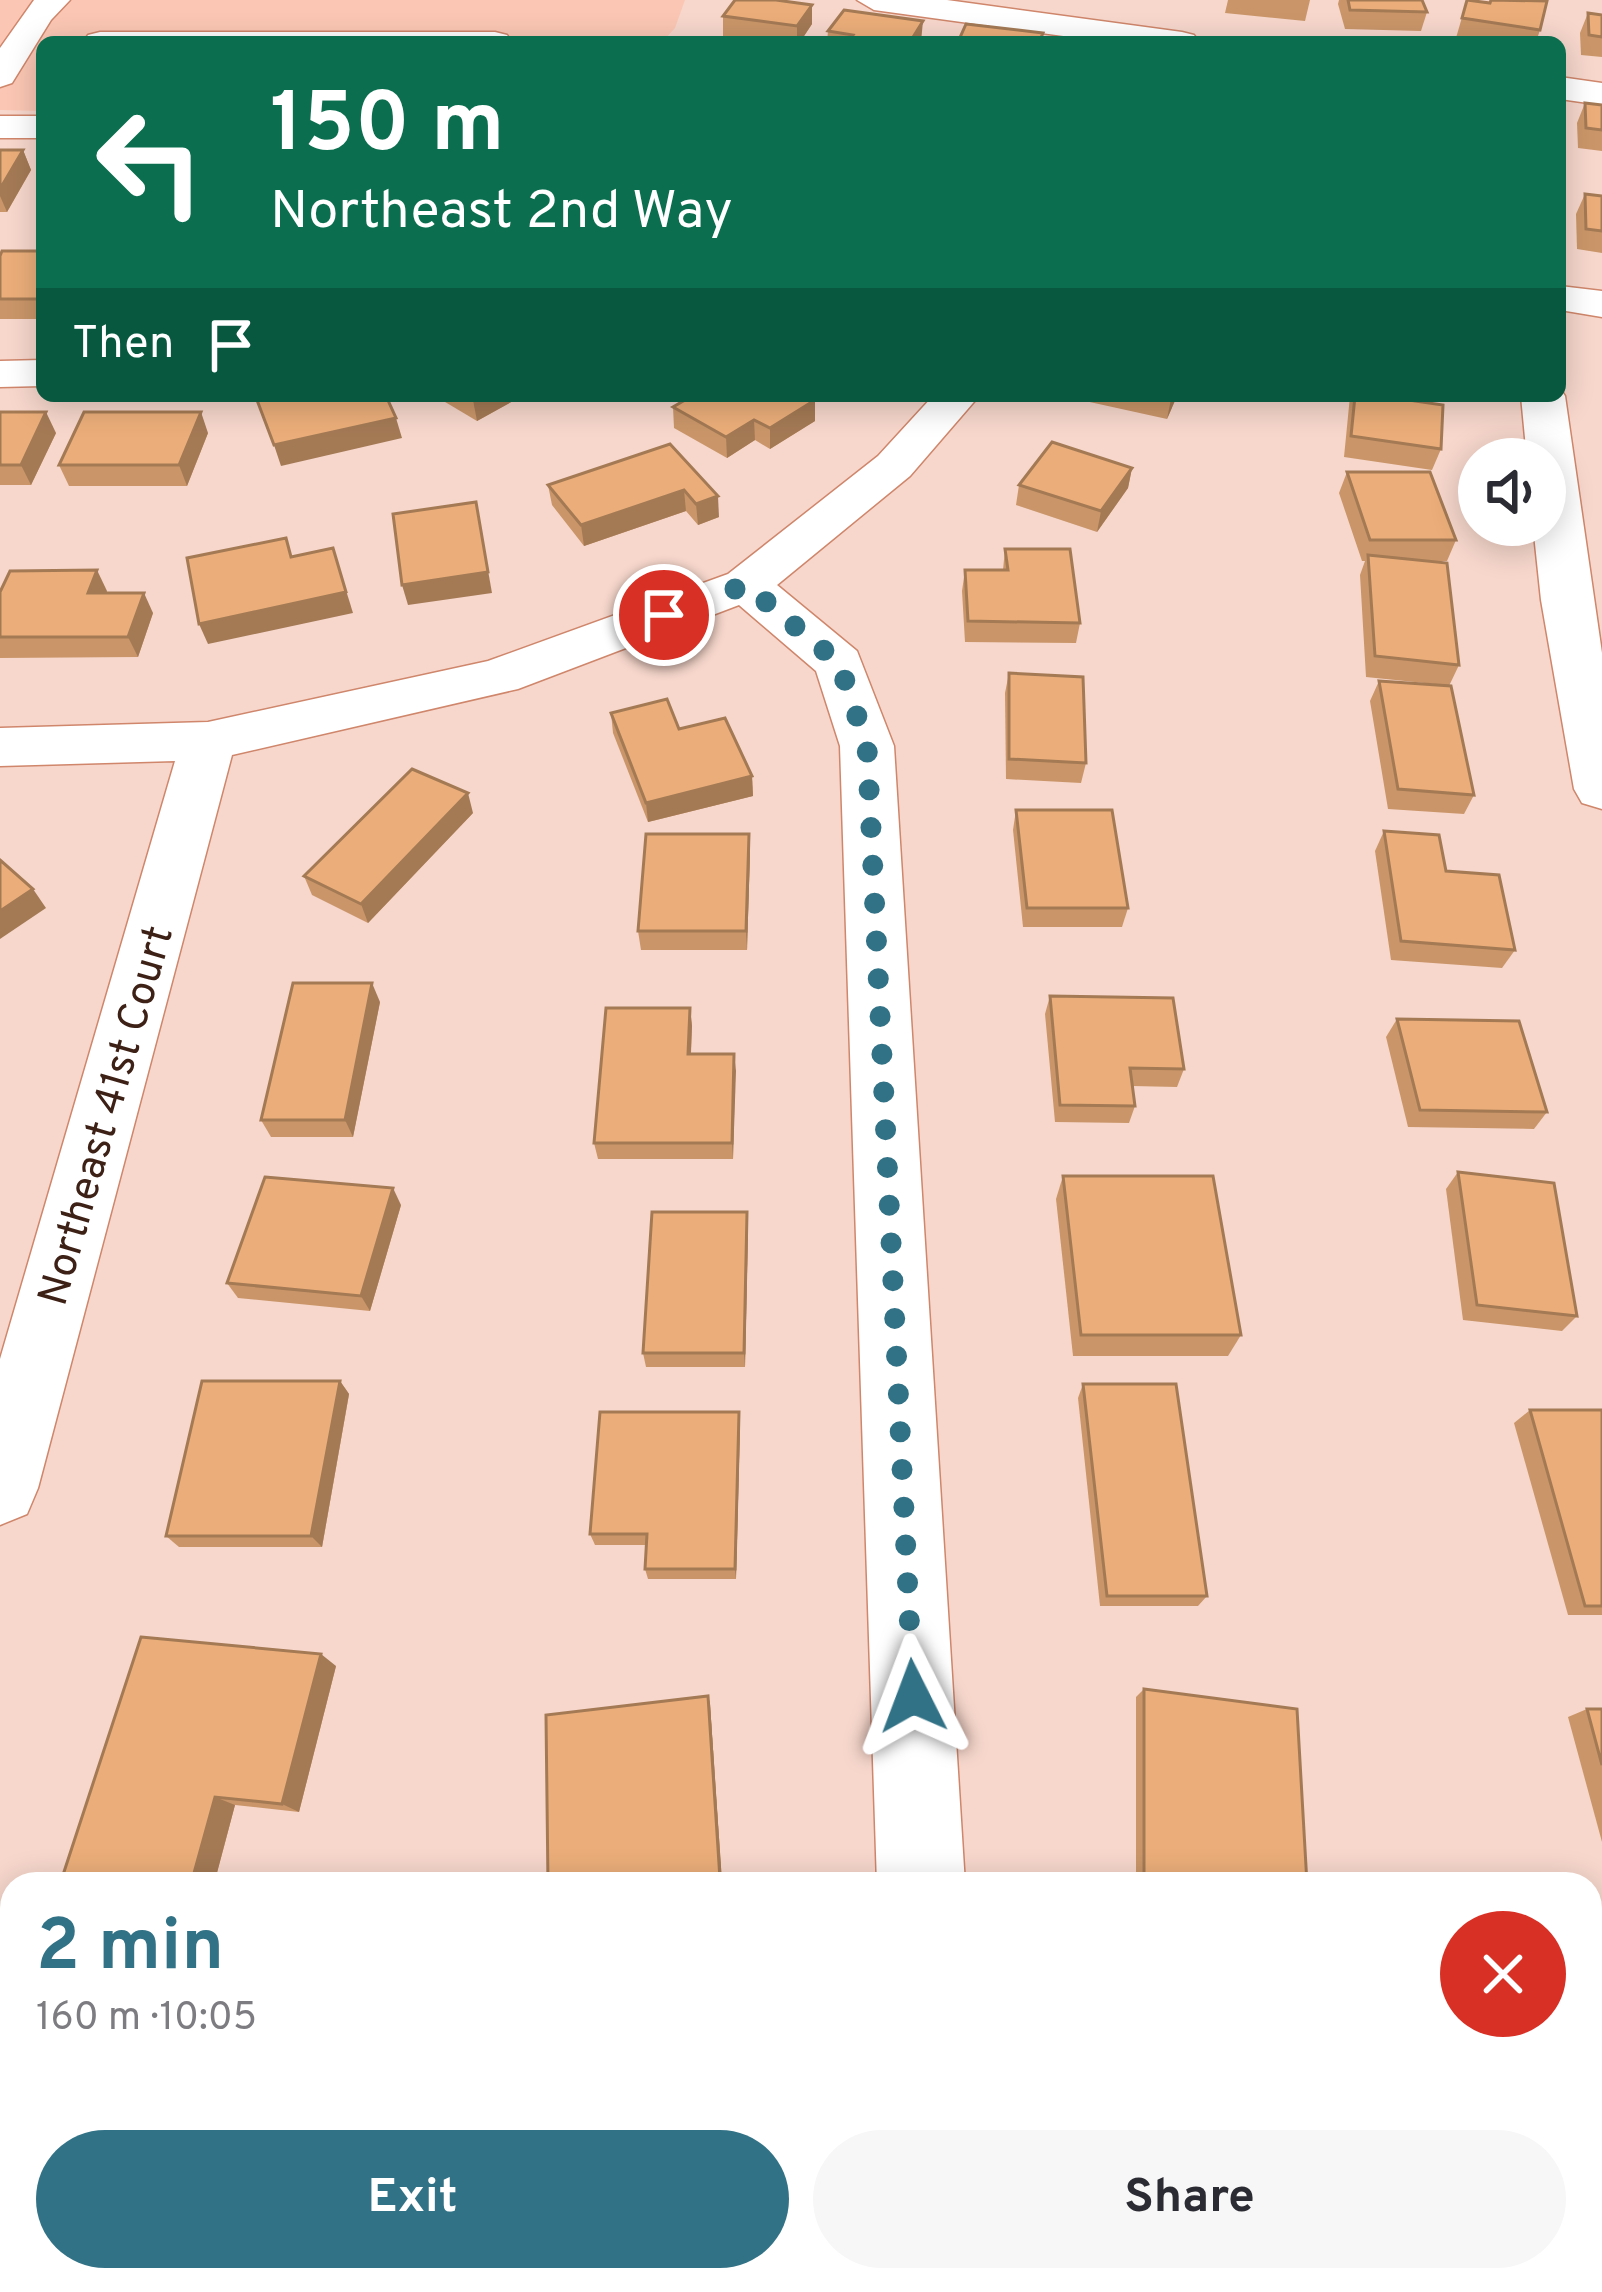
<!DOCTYPE html>
<html lang="en">
<head>
<meta charset="utf-8">
<style>
	:root { --surface:#fff; --page:#f7f7f7; --text:#2b2b33; --muted:#7c7c81; --accent:#327286 }
	body { margin:0; font-family:Overpass,sans-serif; background:var(--page); color:var(--text); height:100vh; display:flex; flex-direction:column; font-size:45px; white-space:nowrap }
	* { box-sizing:border-box; margin:0 }
	p { font-size:39px; color:var(--muted) }
	.icon { flex:none; width:66px; height:66px; fill:none; stroke:currentColor; stroke-width:2; stroke-linecap:round; stroke-linejoin:round }
	.map { position:relative; flex:1; overflow:hidden }
	.drawer { position:absolute; left:0px; top:1872px; width:1602px; height:420px; display:flex; flex-direction:column; background:var(--surface); border-radius:36px 36px 0 0; box-shadow:0 6px 30px #0003 }
	.drawer>* { flex:none }
	.hud { position:absolute; left:36px; top:36px; width:1530px; height:366px; border-radius:18px; box-shadow:0 6px 30px #0003; background:#0b6e4f; color:#fff; overflow:hidden }
	.tools { position:absolute; left:1458px; top:438px; display:grid; gap:24px }
	.tools a { display:grid; place-items:center; width:108px; height:108px; border-radius:50%; background:var(--surface); box-shadow:0 6px 30px #0003; font-size:60px }
	.pin { position:absolute; display:grid; place-items:center; width:102px; height:102px; color:#fff; margin:-51px; border:6px solid #fff; border-radius:50%; box-shadow:0 3px 12px #0007 }
	.me { position:absolute; width:132px; margin:-66px; rotate:357deg; stroke-linejoin:round; filter:drop-shadow(0 0 9px #0008) }
	.turn { display:flex; align-items:center; gap:42px; height:252px; padding:0 36px; font-size:54px }
	.turn .icon { width:156px; height:156px; stroke-width:2.5 }
	.turn b { display:block; font-size:84px; line-height:102px }
	.then { display:flex; align-items:center; height:114px; padding:0 36px; background:#0003; gap:24px; font-size:45px }
	.round { display:grid; place-items:center; flex:none; width:126px; height:126px; border-radius:63px; background:var(--page) }
	.headline { display:flex; align-items:center; justify-content:space-between; height:204px; padding:0 36px }
	h1 { font-size:72px; font-weight:700; line-height:90px; color:var(--accent) }
	.action { display:flex; gap:24px; margin-top:auto; padding:24px 36px }
	.action a { flex:1; height:138px; border-radius:72px; background:var(--accent); color:#fff; font-size:48px; font-weight:700; line-height:138px; text-align:center }
	.action a+a { background:var(--page); color:var(--text) }
	.map>svg:first-child { display:block }
	.built { fill:#fbc7b4 }
	.lines { fill:none; stroke-linecap:round; stroke-linejoin:round }
	.minor-casing { stroke:#cf866b; stroke-width:3 }
	.minor { fill:#fff; fill-rule:evenodd }
	.wall { fill:#ca9669 }
	.shaded-wall { fill:#a47a55 }
	.building { fill:#ebae7a; stroke:#a47a55; stroke-width:3 }
	.route { stroke:#327286; stroke-width:21; stroke-dasharray:0 37.8 }
	.labels { text-anchor:middle; stroke-width:9; stroke-linejoin:round; paint-order:stroke }
	.street-label { font-size:42px; fill:#3e2116; stroke:#fff }
</style>
</head>
<body>
<div class="map">
<svg width="1602" height="2292" viewBox="0 0 1602 2292">
	<rect width="100%" height="100%" fill="#f7d7cc"/>
	<!-- built -->
	<polygon class="built" points="0,0 685,0 675,28 662,42 42,42 42,111 0,110"/>
	<g class="lines">
		<!-- minor casing -->
		<g class="minor-casing">
			<g id="minor">
				<polygon points="34,0 70,0 51,20 12,83 0,87 0,48"/>
				<polygon points="857,0 947,0 1182,32 1194,35 1199,42 1107,42 874,10"/>
				<polygon points="100,32 495,32 507,35 512,42 83,42 88,35"/>
				<polygon points="1560,77 1602,83 1602,105 1560,99"/>
				<rect x="0" y="116" width="42" height="22"/>
				<polygon points="1560,286 1602,291 1602,317 1560,310"/>
				<polygon points="42,360 42,386 0,387 0,361"/>
				<polygon points="1560,388 1565,396 1602,653 1602,809 1582,803 1574,789 1541,600 1533,525 1545,525 1545,459 1527,459 1521,396 1560,396"/>
				<polygon points="933,396 979,396 910,476 777,585 857,651 894,746 965,1884 877,1884 840,746 816,671 739,605 518,689 232,755 38,1488 27,1514 0,1525 0,1359 175,761 0,766 0,728 208,722 488,661 728,574 878,456"/>
				<polygon points="890,2280 988,2280 989,2292 891,2292"/>
			</g>
		</g>
		<!-- minor -->
		<use href="#minor" class="minor"/>
	</g>
	<!-- wall -->
	<g class="wall">
		<polygon points="1228,0 1310,0 1305,21 1225,13"/>
		<polygon points="1339,0 1422,0 1427,12 1421,31 1345,29 1338,4"/>
		<polygon points="1467,0 1540,30 1536,42 1485,42 1456,38"/>
		<polygon points="812,5 812,24 800,42 772,42 723,36 723,16"/>
		<polygon points="1588,13 1602,15 1602,57 1581,55 1580,33"/>
		<polygon points="828,31 922,41 827,42"/>
		<polygon points="1585,103 1602,105 1602,151 1578,148 1577,123"/>
		<polygon points="0,150 23,150 31,170 7,212 0,212"/>
		<polygon points="1585,194 1602,196 1602,253 1577,249 1576,214"/>
		<polygon points="42,251 42,319 0,319 0,256"/>
		<polygon points="435,396 522,396 477,421"/>
		<polygon points="1086,396 1177,396 1167,419 1085,401"/>
		<polygon points="1350,396 1401,396 1401,399 1441,449 1432,470 1344,457"/>
		<polygon points="673,407 815,421 770,449 755,440 727,458 674,428"/>
		<polygon points="0,412 56,433 31,485 0,485"/>
		<polygon points="208,433 187,486 69,486 59,465"/>
		<polygon points="670,444 719,517 698,525 686,511 584,546 552,505 548,485"/>
		<polygon points="1132,468 1128,488 1097,532 1016,505 1019,485"/>
		<polygon points="1347,472 1456,540 1447,561 1431,561 1459,665 1449,686 1474,795 1464,814 1388,809 1370,701 1379,681 1444,685 1366,677 1360,575 1365,561 1362,561 1339,493"/>
		<polygon points="1005,549 1080,623 1076,643 965,642 962,591 965,570 1003,570"/>
		<polygon points="107,591 106,593 153,613 138,657 0,658 0,592"/>
		<polygon points="1009,673 1086,763 1081,783 1006,779 1005,693"/>
		<polygon points="611,713 679,729 752,776 753,796 648,822 613,733"/>
		<polygon points="1016,810 1128,908 1122,927 1023,927 1013,830"/>
		<polygon points="473,813 368,923 312,895 304,876"/>
		<polygon points="1384,831 1446,871 1515,950 1502,968 1391,960 1375,851"/>
		<polygon points="750,853 747,950 641,950 638,931"/>
		<polygon points="1050,996 1184,1069 1177,1087 1132,1086 1135,1106 1129,1123 1055,1122 1045,1014"/>
		<polygon points="380,1002 353,1137 271,1137 261,1120"/>
		<polygon points="690,1008 692,1026 691,1054 734,1054 733,1159 598,1159 594,1143"/>
		<polygon points="1397,1019 1547,1112 1534,1129 1408,1127 1386,1037"/>
		<polygon points="1458,1172 1577,1316 1562,1331 1463,1320 1446,1189"/>
		<polygon points="1063,1176 1241,1335 1228,1356 1073,1356 1056,1199"/>
		<polygon points="401,1205 370,1311 238,1298 227,1283"/>
		<polygon points="748,1228 745,1367 646,1367 643,1353"/>
		<polygon points="340,1381 349,1394 322,1547 179,1547 166,1536"/>
		<polygon points="1083,1384 1207,1596 1198,1606 1100,1606 1078,1398"/>
		<polygon points="1530,1410 1602,1410 1602,1615 1568,1615 1514,1423"/>
		<polygon points="740,1425 736,1579 648,1579 645,1569 646,1545 595,1545 590,1534"/>
		<polygon points="336,1666 299,1812 235,1805 214,1884 88,1884 62,1878"/>
		<polygon points="1144,1689 1307,1884 1136,1884 1136,1697"/>
		<polygon points="708,1696 710,1704 722,1882 548,1884"/>
		<polygon points="1587,1709 1602,1709 1602,1842 1568,1717"/>
		<polygon points="1172,2280 1312,2280 1314,2292 1178,2292 1173,2288"/>
	</g>
	<!-- shaded-wall -->
	<g class="shaded-wall">
		<polygon points="812,5 812,24 800,42 797,42 797,26"/>
		<polygon points="923,21 921,42 910,42"/>
		<polygon points="23,150 31,170 7,212 0,196 0,189"/>
		<polygon points="481,396 522,396 477,421 473,400"/>
		<polygon points="1172,396 1177,396 1167,419 1171,399"/>
		<polygon points="815,400 815,421 770,449 770,428"/>
		<polygon points="46,412 56,433 31,485 21,465"/>
		<polygon points="201,412 208,433 187,486 179,465"/>
		<polygon points="396,418 402,438 281,466 274,445"/>
		<polygon points="754,420 755,440 727,458 726,437"/>
		<polygon points="1132,468 1128,488 1097,532 1101,511"/>
		<polygon points="684,490 686,511 584,546 581,525"/>
		<polygon points="718,496 719,517 698,525 696,504"/>
		<polygon points="476,502 492,593 408,605 402,585"/>
		<polygon points="333,548 353,613 208,644 199,624"/>
		<polygon points="97,570 107,591 98,614 88,593"/>
		<polygon points="144,593 153,613 138,657 128,637"/>
		<polygon points="752,776 753,796 648,822 646,803"/>
		<polygon points="468,793 473,813 368,923 361,904"/>
		<polygon points="749,834 750,853 747,950 746,931"/>
		<polygon points="33,889 46,908 0,939 0,911"/>
		<polygon points="372,983 380,1002 353,1137 345,1120"/>
		<polygon points="690,1008 692,1026 690,1071 688,1054"/>
		<polygon points="734,1054 736,1071 733,1159 732,1143"/>
		<polygon points="393,1188 401,1205 370,1311 361,1296"/>
		<polygon points="747,1212 748,1228 745,1367 744,1353"/>
		<polygon points="340,1381 349,1394 322,1547 311,1536"/>
		<polygon points="739,1412 740,1425 736,1579 735,1569"/>
		<polygon points="321,1654 336,1666 299,1812 282,1804"/>
		<polygon points="708,1696 710,1704 722,1882 720,1879"/>
		<polygon points="215,1797 235,1805 214,1884 191,1884"/>
		<polygon points="128,2280 152,2280 152,2284 131,2292 126,2292"/>
	</g>
	<!-- building -->
	<g class="building">
		<polygon points="735,0 776,0 812,5 797,26 723,16"/>
		<polygon points="1348,0 1422,0 1427,12 1350,10"/>
		<polygon points="1467,0 1490,3 1491,0 1547,1 1540,30 1462,18"/>
		<polygon points="844,10 923,21 910,42 882,38 879,42 848,42 853,35 828,31"/>
		<polygon points="1588,13 1602,15 1602,37 1589,35"/>
		<polygon points="966,24 1043,33 1039,42 958,42"/>
		<polygon points="1585,103 1602,105 1602,130 1586,128"/>
		<polygon points="0,150 23,150 0,189"/>
		<polygon points="1585,194 1602,196 1602,231 1586,229"/>
		<polygon points="2,251 42,251 42,299 0,299 0,256"/>
		<polygon points="274,396 386,396 396,418 274,445 257,400"/>
		<polygon points="692,396 807,396 815,400 770,428 754,420 726,437 673,407"/>
		<polygon points="1355,396 1401,396 1401,399 1443,405 1441,449 1351,436"/>
		<polygon points="0,412 46,412 21,465 0,465"/>
		<polygon points="84,412 201,412 179,465 59,465"/>
		<polygon points="1052,442 1132,468 1101,511 1019,485"/>
		<polygon points="670,444 718,496 696,504 684,490 581,525 548,485"/>
		<polygon points="1347,472 1430,472 1456,540 1370,540"/>
		<polygon points="476,502 488,572 402,585 393,514"/>
		<polygon points="286,538 291,557 333,548 346,592 199,624 187,558"/>
		<polygon points="1005,549 1070,549 1080,623 968,621 965,570 1008,570"/>
		<polygon points="1368,555 1447,563 1459,665 1375,656"/>
		<polygon points="97,570 88,593 144,593 128,637 0,637 0,592 10,571"/>
		<polygon points="1009,673 1083,677 1086,763 1009,759"/>
		<polygon points="1379,681 1451,686 1474,795 1398,789"/>
		<polygon points="667,699 679,729 725,718 752,776 646,803 611,713"/>
		<polygon points="412,769 468,793 361,904 304,876"/>
		<polygon points="1016,810 1112,810 1128,908 1027,908"/>
		<polygon points="1384,831 1439,835 1446,871 1499,875 1515,950 1401,941"/>
		<polygon points="646,834 749,834 746,931 638,931"/>
		<polygon points="0,860 33,889 0,911"/>
		<polygon points="293,983 372,983 345,1120 261,1120"/>
		<polygon points="1050,996 1173,998 1184,1069 1130,1068 1135,1106 1060,1105"/>
		<polygon points="606,1008 690,1008 688,1054 734,1054 732,1143 594,1143"/>
		<polygon points="1397,1019 1519,1021 1547,1112 1420,1110"/>
		<polygon points="1458,1172 1554,1183 1577,1316 1477,1305"/>
		<polygon points="1063,1176 1213,1176 1241,1335 1081,1335"/>
		<polygon points="265,1177 393,1188 361,1296 227,1283"/>
		<polygon points="652,1212 747,1212 744,1353 643,1353"/>
		<polygon points="202,1381 340,1381 311,1536 166,1536"/>
		<polygon points="1083,1384 1176,1384 1207,1596 1107,1596"/>
		<polygon points="1530,1410 1602,1410 1602,1606 1585,1606"/>
		<polygon points="600,1412 739,1412 735,1569 645,1569 647,1534 590,1534"/>
		<polygon points="141,1637 321,1654 282,1804 215,1797 191,1884 121,1884 62,1878"/>
		<polygon points="1144,1689 1297,1709 1307,1884 1144,1884"/>
		<polygon points="708,1696 720,1879 672,1884 548,1884 546,1715"/>
		<polygon points="1587,1709 1602,1709 1602,1765"/>
		<polygon points="12,2184 12,2280 128,2280 126,2292 0,2292 0,2234"/>
		<polygon points="520,2280 705,2280 704,2292 519,2292"/>
		<polygon points="1182,2280 1312,2280 1314,2292 1183,2292"/>
	</g>
	<g class="lines">
		<!-- route -->
		<polyline class="route" points="664,615 746,585 839,663 867,746 913,1696"/>
	</g>
	<g class="labels">
		<!-- street labels -->
		<g class="street-label">
			<text transform="translate(104 1115) rotate(-74)" y="15">Northeast 41st Court</text>
		</g>
	</g>
</svg>
<div class="tools">
<a><svg class="icon" aria-label="sound" viewBox="0 0 24 24"><path d="M4 9h4l5-4v14l-5-4H4zM17 9q2 3 0 6"/></svg></a>
</div>
<div class="pin" style="left:664px;top:615px;background:#d93025"><svg class="icon" aria-label="arrive" viewBox="0 0 24 24"><path d="M6 21V4h12l-3 4 3 4H6"/></svg></div>
<svg class="me" style="left:913px;top:1696px" viewBox="-20 -20 40 40"><path d="M0-17L14 15 0 8-14 15z" fill="#327286" stroke="#fff" stroke-width="4"/></svg>
<div class="hud">
<div class="turn"><svg class="icon" aria-label="left" viewBox="0 0 24 24"><path d="M17 20v-9H6M10 6l-5 5 5 5"/></svg><div><b>150 m</b>Northeast 2nd Way</div></div>
<div class="then">Then<svg class="icon" aria-label="arrive" viewBox="0 0 24 24"><path d="M6 21V4h12l-3 4 3 4H6"/></svg></div>
</div>
<section class="drawer">
<div class="headline"><div><h1>2 min</h1><p>160 m · 10:05</p></div><a class="round" style="background:#d93025;color:#fff"><svg class="icon" aria-label="close" viewBox="0 0 24 24"><path d="M6 6l12 12M18 6L6 18"/></svg></a></div>
<div class="action"><a>Exit</a><a>Share</a></div>
</section>
</div>
</body>
</html>
